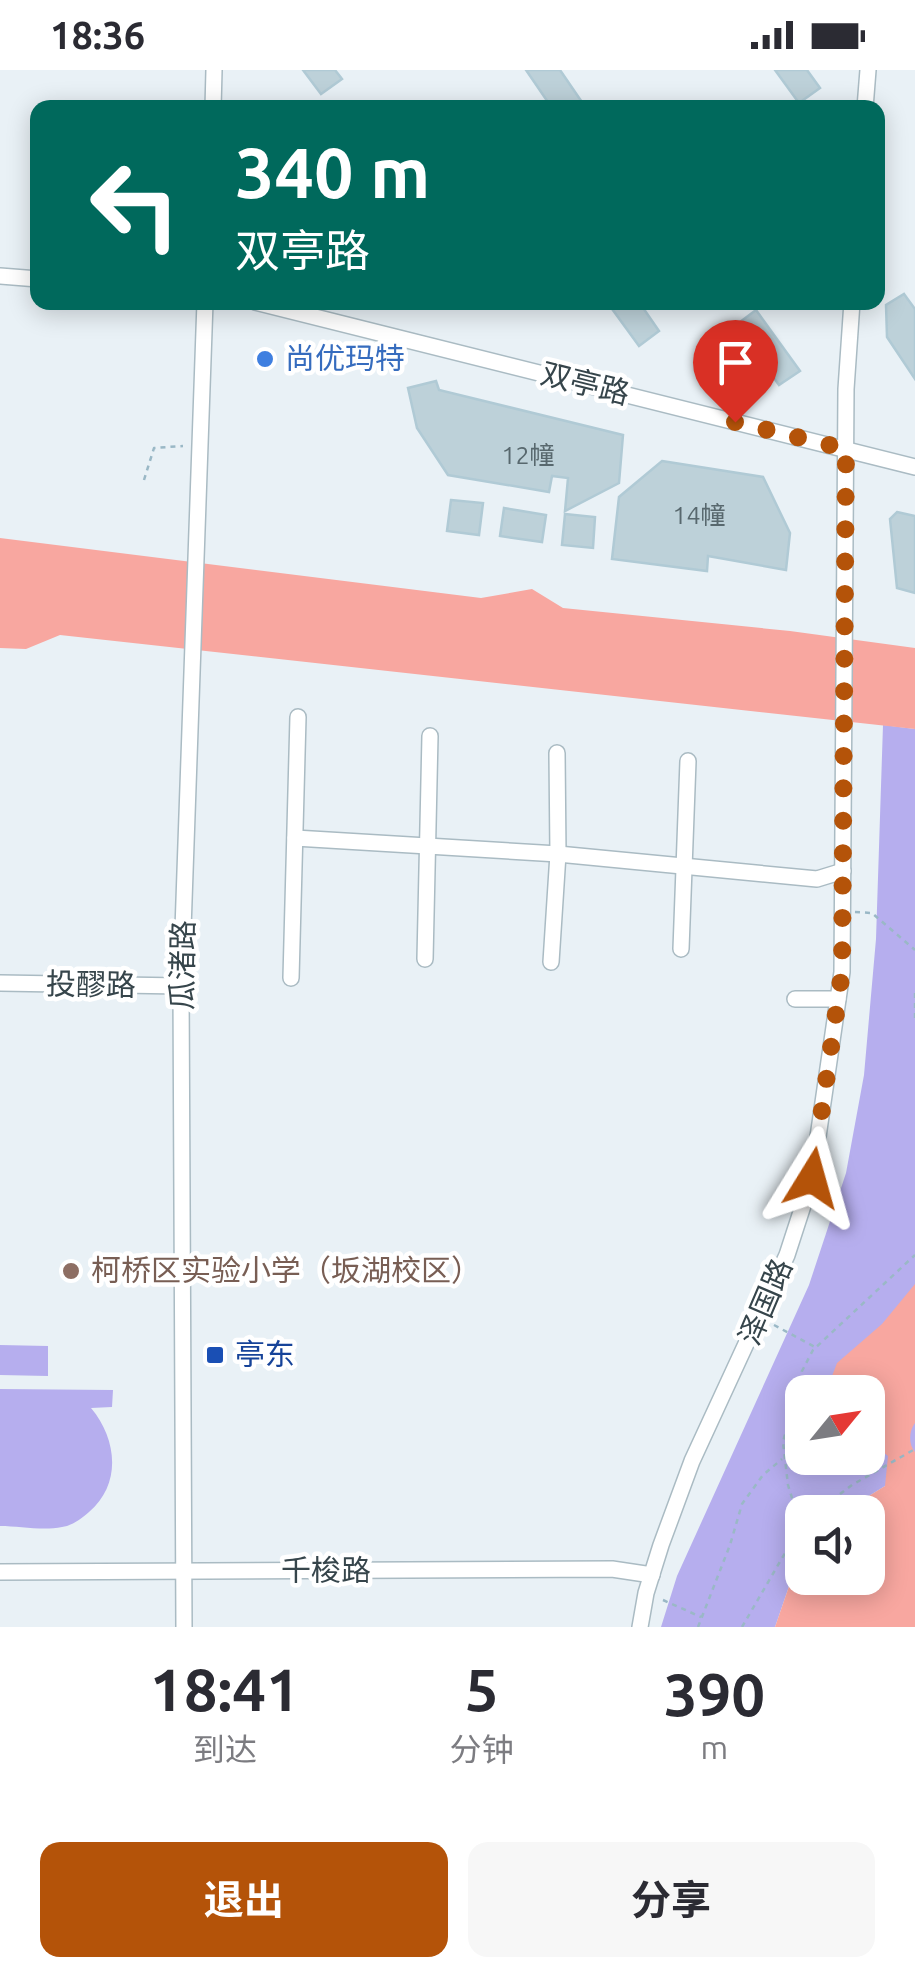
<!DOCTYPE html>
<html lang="zh">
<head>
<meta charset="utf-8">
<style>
	:root { --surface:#fff; --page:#f7f7f7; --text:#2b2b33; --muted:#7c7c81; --accent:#b45309 }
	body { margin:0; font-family:Ubuntu,"Noto Sans SC",sans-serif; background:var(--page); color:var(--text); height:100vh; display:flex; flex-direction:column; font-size:38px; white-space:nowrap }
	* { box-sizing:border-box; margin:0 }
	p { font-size:32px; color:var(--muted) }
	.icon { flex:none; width:55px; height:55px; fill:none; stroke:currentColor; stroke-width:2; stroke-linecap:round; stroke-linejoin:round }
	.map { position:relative; height:1557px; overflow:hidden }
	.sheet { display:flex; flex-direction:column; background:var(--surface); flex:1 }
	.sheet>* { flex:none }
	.top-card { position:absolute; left:30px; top:30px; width:855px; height:210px; border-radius:20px; box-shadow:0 5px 25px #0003; background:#00695c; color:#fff; overflow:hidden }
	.needle { width:65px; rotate:60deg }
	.tools { position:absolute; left:785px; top:1305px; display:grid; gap:20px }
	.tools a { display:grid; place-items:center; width:100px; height:100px; border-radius:20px; background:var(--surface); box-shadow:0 5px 25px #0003; font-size:50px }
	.pin { position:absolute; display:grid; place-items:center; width:85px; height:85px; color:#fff; margin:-102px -42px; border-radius:50% 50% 50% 0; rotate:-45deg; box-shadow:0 0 10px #0007 }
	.pin .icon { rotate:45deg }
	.me { position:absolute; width:110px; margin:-55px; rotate:8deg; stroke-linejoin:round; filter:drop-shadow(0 0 8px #0008) }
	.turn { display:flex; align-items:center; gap:35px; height:210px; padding:0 40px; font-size:45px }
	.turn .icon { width:130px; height:130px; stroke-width:2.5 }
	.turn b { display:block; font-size:70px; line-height:85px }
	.eta { display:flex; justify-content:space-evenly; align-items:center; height:170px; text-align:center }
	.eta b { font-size:60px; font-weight:700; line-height:70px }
	.button { display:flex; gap:20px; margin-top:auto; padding:20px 40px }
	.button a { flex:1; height:115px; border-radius:20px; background:var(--accent); color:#fff; font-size:40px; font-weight:700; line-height:115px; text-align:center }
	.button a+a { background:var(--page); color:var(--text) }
	.status { display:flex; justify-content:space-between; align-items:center; height:70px; padding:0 50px; background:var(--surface); direction:ltr }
	.status svg { height:28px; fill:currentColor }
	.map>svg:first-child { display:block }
	.green { fill:#b6aeee; fill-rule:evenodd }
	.water { fill:#f8a7a0 }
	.building { fill:#bdd1d9; stroke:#b0cad5; stroke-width:2.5 }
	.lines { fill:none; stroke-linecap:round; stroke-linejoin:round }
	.minor-casing { stroke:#aabbc3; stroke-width:18 }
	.path { stroke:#9ab8c6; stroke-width:2.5; stroke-dasharray:5 5; stroke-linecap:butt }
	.minor { stroke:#fff; stroke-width:15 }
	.route { stroke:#b45309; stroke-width:18; stroke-dasharray:0 32.4 }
	.shop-dot { fill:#3f7fe0; stroke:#fff; stroke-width:4 }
	.education-dot { fill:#8d6e63; stroke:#fff; stroke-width:4 }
	.transit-dot { fill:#1a4fb4; stroke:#fff; stroke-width:4 }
	.labels { text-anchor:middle; stroke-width:9; stroke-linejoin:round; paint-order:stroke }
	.number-label { font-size:25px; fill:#58686e }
	.shop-label { font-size:30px; fill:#366cbe; stroke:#fff; text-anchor:start }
	.street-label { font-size:30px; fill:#36454b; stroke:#fff }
	.education-label { font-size:30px; fill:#785e54; stroke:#fff; text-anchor:start }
	.transit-label { font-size:30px; fill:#164399; stroke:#fff; text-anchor:start }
</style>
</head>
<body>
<div class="status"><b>18:36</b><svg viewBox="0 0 49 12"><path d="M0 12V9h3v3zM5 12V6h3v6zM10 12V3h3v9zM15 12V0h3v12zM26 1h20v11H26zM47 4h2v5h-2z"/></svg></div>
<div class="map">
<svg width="915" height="1557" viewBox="0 0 915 1557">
	<rect width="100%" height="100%" fill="#e9f1f6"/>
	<!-- green -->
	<g class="green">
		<path d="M 883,655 L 915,659 L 915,1406 L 885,1416 L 843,1442 L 802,1442 L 802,1487 L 796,1496 L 775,1557 L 661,1557 L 677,1506 L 809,1215 L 846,1103 L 864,1005 L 876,869 ZM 802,1322 L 868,1322 L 868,1388 L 802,1388 Z"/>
		<polygon points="0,1275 48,1276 48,1306 0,1305"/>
		<path d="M 0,1319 L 113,1320 L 112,1337 L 91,1338 C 117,1369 122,1414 89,1442 C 82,1448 72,1456 62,1457 C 43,1461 19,1456 0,1456 Z"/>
	</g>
	<!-- water -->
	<g class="water">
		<polygon points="0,468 481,528 532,519 563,538 790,561 915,578 915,659 60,565 26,579 0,578"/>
		<path d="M 915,1214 L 915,1353 C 909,1361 908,1374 915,1382 L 915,1557 L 775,1557 L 796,1496 L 802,1487 L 802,1508 L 868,1508 L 868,1442 L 843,1442 L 885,1416 L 888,1386 L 868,1370 L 868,1322 L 826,1322 L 837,1293 L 882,1254 Z"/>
	</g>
	<!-- building -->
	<g class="building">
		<polygon points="303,0 335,0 342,9 321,24"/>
		<polygon points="526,0 560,0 586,38 552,38"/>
		<polygon points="775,0 807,0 820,18 799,33"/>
		<polygon points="904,224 915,239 915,309 887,267 886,235"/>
		<polygon points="607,232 639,232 659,261 639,276"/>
		<polygon points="756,240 800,301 779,315 736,255"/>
		<polygon points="436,311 439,320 623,365 619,413 565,441 568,408 552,406 549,422 448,405 417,358 408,318"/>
		<polygon points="662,391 763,407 790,463 786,500 708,486 707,501 612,489 619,427"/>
		<polygon points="451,430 483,433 479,465 447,461"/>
		<polygon points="504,438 546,445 542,472 500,466"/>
		<polygon points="897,442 915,446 915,523 897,518 890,449"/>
		<polygon points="565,444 595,447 593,478 562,475"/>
	</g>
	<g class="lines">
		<!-- minor casing -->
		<g class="minor-casing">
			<g id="minor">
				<polyline points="213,38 214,0"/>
				<polyline points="865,38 868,0"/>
				<polyline points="0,206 38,209"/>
				<polyline points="255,232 915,397"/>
				<polyline points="295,768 558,784 817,809 843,801"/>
				<polyline points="681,879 688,691"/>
				<polyline points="425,889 430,666"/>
				<polyline points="551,892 558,784 557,683"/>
				<polyline points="291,908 298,647"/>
				<polyline points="0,913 181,916"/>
				<polyline points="795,929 838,929"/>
				<polyline points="0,1502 612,1499 652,1505"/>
				<polyline points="184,1557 181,916 205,232"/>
				<polyline points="640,1557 646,1523 661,1475 692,1391 787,1185 812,1108 842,902 846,319 852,232"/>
			</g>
		</g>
		<!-- path -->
		<g class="path">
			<polyline points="144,410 154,378 183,376"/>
			<polyline points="855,842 872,843 915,880"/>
			<polyline points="915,923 915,952"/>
			<polyline points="774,1255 815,1277"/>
			<polyline points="816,1442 852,1415 915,1379"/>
			<polyline points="801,1457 788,1415 783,1372 802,1301 813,1280 915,1185"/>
			<polyline points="663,1530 701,1547"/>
			<polyline points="698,1557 730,1475 742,1434 763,1405 782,1389"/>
			<polyline points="742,1557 799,1459"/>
		</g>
		<!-- minor -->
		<use href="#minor" class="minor"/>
	</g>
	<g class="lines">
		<!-- route -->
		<polyline class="route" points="735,352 846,379 842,902 812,1108"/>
	</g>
	<!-- markers -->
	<circle class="shop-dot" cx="265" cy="289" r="10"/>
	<circle class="education-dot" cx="71" cy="1201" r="10"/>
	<rect class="transit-dot" x="205" y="1275" width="20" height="20" rx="5"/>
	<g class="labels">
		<!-- number labels -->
		<g class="number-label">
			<text x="528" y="394">12幢</text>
			<text x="699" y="454">14幢</text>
		</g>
		<!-- shop labels -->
		<g class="shop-label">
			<text x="285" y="299">尚优玛特</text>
		</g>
		<!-- street labels -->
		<g class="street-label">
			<text transform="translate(585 314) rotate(14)" y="10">双亭路</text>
			<text transform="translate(183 895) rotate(-89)" y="10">瓜渚路</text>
			<text transform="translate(91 915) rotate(1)" y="10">投醪路</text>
			<text transform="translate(766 1232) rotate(-67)" y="10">泽国路</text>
			<text x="326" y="1511">千梭路</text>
		</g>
		<!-- education labels -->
		<g class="education-label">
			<text x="91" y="1211">柯桥区实验小学（坂湖校区）</text>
		</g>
		<!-- transit labels -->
		<g class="transit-label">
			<text x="235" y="1295">亭东</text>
		</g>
	</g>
</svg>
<div class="tools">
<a><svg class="needle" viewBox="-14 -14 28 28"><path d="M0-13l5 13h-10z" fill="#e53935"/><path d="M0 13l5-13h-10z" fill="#7c7c81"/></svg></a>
<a><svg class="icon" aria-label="sound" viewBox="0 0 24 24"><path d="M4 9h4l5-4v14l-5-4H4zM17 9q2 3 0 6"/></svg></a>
</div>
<div class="pin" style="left:735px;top:352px;background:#d93025"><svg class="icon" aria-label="arrive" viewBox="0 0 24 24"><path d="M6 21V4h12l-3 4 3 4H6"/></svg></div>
<svg class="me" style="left:812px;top:1108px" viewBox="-20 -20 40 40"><path d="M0-17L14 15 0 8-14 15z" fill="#b45309" stroke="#fff" stroke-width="4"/></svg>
<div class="top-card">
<div class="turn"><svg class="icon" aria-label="left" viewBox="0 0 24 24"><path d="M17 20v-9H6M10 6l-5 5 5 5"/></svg><div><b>340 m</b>双亭路</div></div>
</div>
</div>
<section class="sheet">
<div class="eta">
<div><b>18:41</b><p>到达</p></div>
<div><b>5</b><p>分钟</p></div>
<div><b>390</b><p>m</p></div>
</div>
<div class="button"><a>退出</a><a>分享</a></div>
</section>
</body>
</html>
